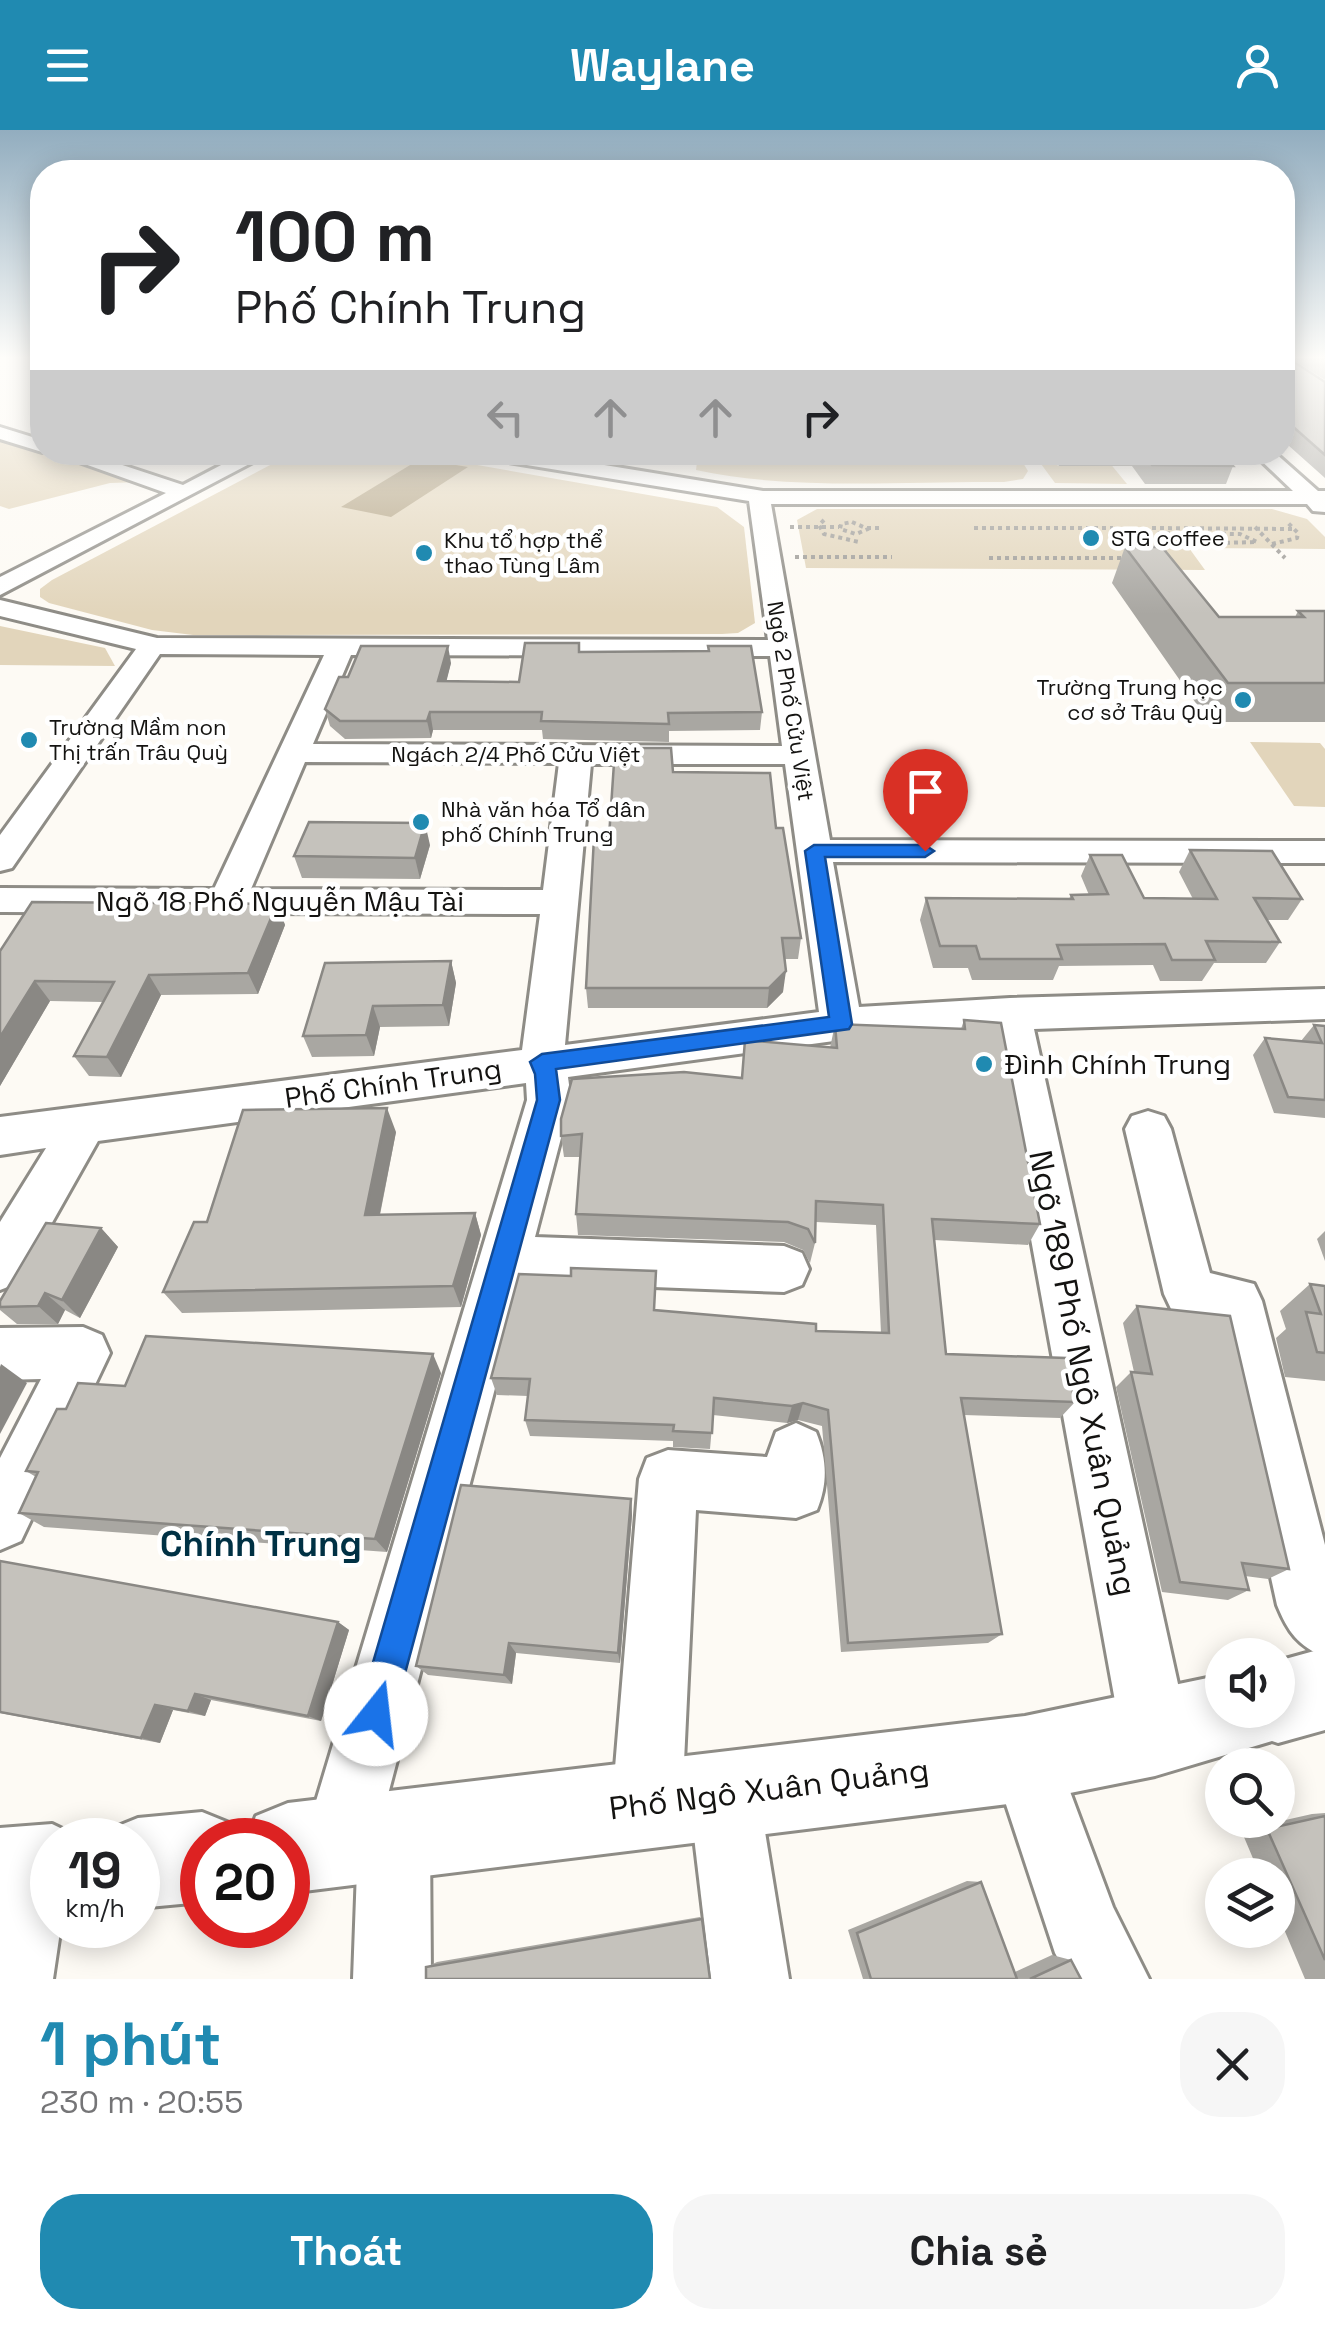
<!DOCTYPE html>
<html lang="vi">
<head>
<meta charset="utf-8">
<style>
	:root { --surface:#fff; --page:#f6f6f6; --text:#202124; --muted:#757577; --accent:#208ab1 }
	body { margin:0; font-family:"Space Grotesk",sans-serif; background:var(--page); color:var(--text); height:100vh; display:flex; flex-direction:column; font-size:38px; white-space:nowrap }
	* { box-sizing:border-box; margin:0 }
	p { font-size:32px; color:var(--muted) }
	.icon { flex:none; width:55px; height:55px; fill:none; stroke:currentColor; stroke-width:2; stroke-linecap:round; stroke-linejoin:round }
	.map { position:relative; height:1849px; overflow:hidden }
	.details { display:flex; flex-direction:column; background:var(--surface); flex:1 }
	.details>* { flex:none }
	.banner { position:absolute; left:30px; top:30px; width:1265px; height:305px; border-radius:40px; box-shadow:0 5px 25px #0003; background:#fff; color:var(--text); overflow:hidden }
	.buttons { position:absolute; left:1205px; top:1508px; display:grid; gap:20px }
	.buttons a { display:grid; place-items:center; width:90px; height:90px; border-radius:50%; background:var(--surface); box-shadow:0 5px 25px #0003; font-size:50px }
	.speed { position:absolute; left:30px; top:1688px; display:flex; gap:20px; font-size:50px; font-weight:700; text-align:center }
	.speed>* { display:grid; place-content:center; width:130px; height:130px; border-radius:50%; background:var(--surface); box-shadow:0 5px 25px #0003; line-height:1 }
	.speed small { font-size:25px; font-weight:400 }
	.speed .limit { border:15px solid #d22; background:#fff; color:#111 }
	.pin { position:absolute; display:grid; place-items:center; width:85px; height:85px; color:#fff; margin:-102px -42px; border-radius:50% 50% 50% 0; rotate:-45deg; box-shadow:0 0 10px #0007 }
	.pin .icon { rotate:45deg }
	.me { position:absolute; width:110px; margin:-55px; rotate:16deg; stroke-linejoin:round; filter:drop-shadow(0 0 8px #0008) }
	.turn { display:flex; align-items:center; gap:35px; height:210px; padding:0 40px; font-size:45px }
	.turn .icon { width:130px; height:130px; stroke-width:2.5 }
	.turn b { display:block; font-size:70px; line-height:85px }
	.lanes { display:flex; align-items:center; height:95px; padding:0 40px; background:#0003; justify-content:center; gap:50px; direction:ltr }
	.lanes .off { opacity:.35 }
	.round { display:grid; place-items:center; flex:none; width:105px; height:105px; border-radius:40px; background:var(--page) }
	.head { display:flex; align-items:center; justify-content:space-between; height:170px; padding:0 40px }
	h1 { font-size:60px; font-weight:600; line-height:75px; color:var(--accent) }
	.action { display:flex; gap:20px; margin-top:auto; padding:20px 40px }
	.action a { flex:1; height:115px; border-radius:40px; background:var(--accent); color:#fff; font-size:40px; font-weight:600; line-height:115px; text-align:center }
	.action a+a { background:var(--page); color:var(--text) }
	header { display:flex; justify-content:space-between; align-items:center; height:130px; padding:0 40px; background:var(--accent); color:#fff; font-size:45px; font-weight:600 }
	.map>svg:first-child { display:block }
	.green { fill:#e2d5bb }
	.water { fill:#b2a282 }
	.lines { fill:none; stroke-linecap:round; stroke-linejoin:round }
	.minor-casing { stroke:#8e8c86; stroke-width:6 }
	.major-casing { stroke:#8e8c86; stroke-width:6 }
	.path { stroke:#9b9995; stroke-width:4; stroke-dasharray:4 4; stroke-linecap:butt }
	.minor { fill:#fff; fill-rule:evenodd }
	.major { fill:#fff; fill-rule:evenodd }
	.wall { fill:#a9a7a2 }
	.shaded-wall { fill:#8a8884 }
	.building { fill:#c5c2bc; stroke:#8a8884; stroke-width:2.5 }
	.route { fill:#1a73e8; stroke:#114b97; stroke-width:2.5 }
	.poi-dot { fill:#208ab1; stroke:#fff; stroke-width:4 }
	.labels { text-anchor:middle; stroke-width:9; stroke-linejoin:round; paint-order:stroke }
	.far-poi-label { font-size:22px; fill:#141311; stroke:#fff; text-anchor:start }
	.far-street-label { font-size:22px; fill:#141311; stroke:#fff }
	.street-label { font-size:28px; fill:#141311; stroke:#fff }
	.poi-label { font-size:28px; fill:#141311; stroke:#fff; text-anchor:start }
	.near-street-label { font-size:32px; fill:#141311; stroke:#fff }
	.near-neighbourhood-label { font-size:35px; font-weight:bold; fill:#003144; stroke:#fff }
</style>
</head>
<body>
<header><svg class="icon" aria-label="menu" viewBox="0 0 24 24"><path d="M4 6h16M4 12h16M4 18h16"/></svg>Waylane<svg class="icon" aria-label="person" viewBox="0 0 24 24"><circle cx="12" cy="8" r="4"/><path d="M4 21q1-7 8-7t8 7"/></svg></header>
<div class="map">
<svg width="1325" height="1849" viewBox="0 0 1325 1849">
	<rect width="100%" height="100%" fill="#fdfaf4"/>
	<!-- green -->
	<g class="green">
		<polygon points="0,299 42,312 42,322 76,323 140,352 110,353 9,379 0,376"/>
		<polygon points="403,322 717,377 744,397 755,493 738,503 722,504 193,505 152,500 49,473 40,467 40,459 52,450 293,323"/>
		<path d="M 796,322 L 1017,323 L 1028,341 L 1023,349 L 1004,352 C 906,351 790,361 696,340 L 697,332 L 713,323 L 768,323 L 761,332 L 781,333 Z"/>
		<polygon points="1033,323 1048,323 1058,336 1091,336 1104,326 1127,354 1055,353"/>
		<polygon points="817,379 1272,379 1307,389 1325,407 1325,419 1189,418 1205,440 806,438 797,390"/>
		<polygon points="0,496 105,518 115,536 0,535"/>
		<polygon points="1250,612 1320,613 1325,619 1325,677 1294,676"/>
	</g>
	<!-- water -->
	<polygon class="water" points="420,329 468,337 391,387 341,377"/>
	<g class="lines">
		<!-- minor casing -->
		<g class="minor-casing">
			<g id="minor">
				<polygon points="0,297 42,310 42,322 0,309"/>
				<polygon points="51,322 83,322 183,355 246,322 272,322 0,465 0,447 166,363"/>
				<path d="M 474,322 L 525,322 L 763,361 L 1293,361 L 1252,322 L 1274,322 L 1318,361 L 1325,361 L 1325,382 L 1313,381 L 1307,374 L 771,374 L 830,710 L 1325,711 L 1325,733 L 833,732 L 859,877 L 1010,868 L 1325,859 L 1325,889 L 1034,899 L 1189,1604 L 1179,1628 L 1155,1638 L 1131,1628 L 1121,1604 L 993,900 L 893,903 L 568,947 L 571,970 L 535,1107 L 784,1116 L 802,1123 L 809,1139 L 802,1155 L 784,1162 L 523,1152 L 386,1672 L 394,1669 L 419,1680 L 430,1705 L 431,1849 L 353,1849 L 357,1740 L 340,1747 L 315,1736 L 304,1711 L 527,970 L 526,953 L 98,1011 L 18,1153 L 0,1160 L 0,1092 L 46,1018 L 0,1025 L 0,987 L 522,920 L 540,784 L 0,782 L 0,758 L 214,759 L 324,525 L 160,524 L 12,738 L 0,741 L 0,705 L 136,519 L 0,486 L 0,470 L 157,508 L 768,510 L 749,371 L 484,328 ZM 351,525 L 770,526 L 782,616 L 313,614 ZM 305,632 L 559,633 L 543,760 L 251,759 ZM 591,634 L 785,634 L 819,882 L 565,915 Z"/>
				<path d="M 1148,981 L 1164,986 L 1171,999 L 1210,1143 L 1254,1154 L 1262,1171 L 1325,1415 L 1325,1527 C 1298,1516 1288,1502 1277,1475 L 1215,1192 L 1172,1181 L 1164,1164 L 1125,999 L 1132,986 Z"/>
				<polygon points="83,1197 102,1205 110,1223 21,1411 0,1420 0,1328 41,1249 0,1250 0,1198"/>
				<path d="M 796,1293 L 816,1302 C 827,1329 828,1353 817,1380 L 796,1388 L 696,1380 L 682,1674 L 672,1699 L 647,1709 L 622,1699 L 612,1674 L 639,1349 L 647,1328 L 668,1320 L 767,1327 L 776,1302 Z"/>
				<polygon points="1025,1595 1049,1605 1113,1777 1149,1849 1069,1849 1055,1823 991,1629 1001,1605"/>
				<polygon points="724,1630 749,1640 759,1665 789,1849 711,1849 689,1665 699,1640"/>
				<polygon points="34,1704 52,1711 52,1795 61,1795 53,1849 0,1849 0,1734 8,1714"/>
			</g>
		</g>
		<!-- major casing -->
		<g class="major-casing">
			<g id="major">
				<polygon points="1325,1518 1325,1600 1278,1613 1272,1611 1155,1646 1025,1672 288,1763 288,1710 247,1710 256,1686 288,1673 1025,1586 1222,1545 1222,1580 1278,1580 1278,1531"/>
				<polygon points="202,1682 234,1695 240,1710 202,1710 202,1772 138,1778 138,1710 103,1710 106,1701 138,1688"/>
				<polygon points="52,1694 85,1710 52,1710 52,1784 0,1788 0,1698"/>
			</g>
		</g>
		<!-- path -->
		<g class="path">
			<polyline points="824,390 819,395 824,404 859,412"/>
			<polygon points="852,392 868,399 856,404 840,399 841,394"/>
			<polyline points="790,397 839,397"/>
			<polyline points="1255,397 1285,428"/>
			<polyline points="867,398 882,398"/>
			<polyline points="974,398 1113,398"/>
			<polyline points="1152,398 1293,399"/>
			<polyline points="1272,414 1297,408 1298,403 1288,393"/>
			<polyline points="1146,415 1257,412 1240,404 1154,403"/>
			<polyline points="795,427 892,427"/>
			<polyline points="989,428 1130,428"/>
		</g>
		<!-- minor -->
		<use href="#minor" class="minor"/>
		<!-- major -->
		<use href="#major" class="major"/>
	</g>
	<!-- wall -->
	<g class="wall">
		<polygon points="1282,226 1325,252 1325,348 1288,315 1289,314 1282,308"/>
		<polygon points="1287,226 1325,226 1325,250"/>
		<polygon points="1049,322 1220,322 1233,336 1226,354 1145,354 1132,336 1059,336"/>
		<polygon points="1125,417 1219,487 1295,487 1298,481 1325,481 1325,592 1209,592 1112,453"/>
		<polygon points="579,513 580,522 762,582 760,600 669,601 669,612 543,609 542,600 433,600 431,608 345,609 330,596 325,579 348,547 451,533 446,551 519,552"/>
		<polygon points="673,642 776,698 801,808 798,829 784,829 783,862 767,878 588,878 586,858 609,707"/>
		<polygon points="430,715 420,749 302,748 294,726"/>
		<polygon points="1190,720 1302,769 1288,790 1267,790 1280,812 1266,833 1214,833 1202,851 1160,851 1153,835 1059,836 1053,850 972,850 968,838 933,838 920,790 926,768 1069,769 1071,765 1089,765 1081,746 1090,725 1144,768 1193,769 1179,742"/>
		<polygon points="277,774 285,795 258,864 161,865 121,947 89,946 74,926 103,872 50,871 0,956 0,821"/>
		<polygon points="451,831 456,853 449,896 380,897 374,926 312,927 303,906"/>
		<polygon points="964,890 1040,1094 1028,1115 934,1110 946,1224 1075,1272 1060,1288 964,1285 1002,1504 988,1513 841,1522 822,1296 798,1290 787,1293 713,1285 710,1319 673,1317 673,1311 530,1306 525,1290 528,1266 497,1265 491,1248 655,1180 816,1201 881,1203 876,1095 816,1092 815,1113 810,1133 803,1120 784,1112 578,1105 576,1084 580,1027 564,1027 561,1006 830,918 835,894 961,899"/>
		<polygon points="1314,895 1325,896 1325,988 1274,983 1253,925 1265,908 1301,911"/>
		<polygon points="396,1002 380,1085 475,1083 481,1105 461,1177 182,1183 163,1162 207,1092"/>
		<polygon points="101,1098 118,1117 80,1188 65,1180 58,1194 17,1194 0,1180 0,1171"/>
		<polygon points="1325,1101 1325,1131 1317,1109"/>
		<polygon points="1310,1154 1325,1156 1325,1251 1285,1247 1276,1208 1286,1199 1280,1181"/>
		<polygon points="1137,1176 1289,1439 1268,1449 1245,1446 1249,1460 1228,1470 1162,1462 1116,1257 1131,1242 1134,1242 1123,1193"/>
		<polygon points="441,1243 387,1422 44,1397 19,1383 36,1347 26,1341 66,1279 125,1256"/>
		<polygon points="631,1369 632,1385 620,1533 516,1523 512,1554 428,1545 416,1536"/>
		<polygon points="0,1431 338,1492 349,1500 321,1591 211,1570 205,1586 173,1580 160,1613 0,1583"/>
		<polygon points="1325,1683 1325,1849 1305,1849 1278,1785 1278,1745 1260,1745 1241,1700 1312,1684"/>
		<polygon points="967,1751 981,1752 1015,1842 1052,1825 1071,1830 1081,1849 863,1849 848,1800"/>
		<polygon points="700,1787 702,1789 426,1837 437,1832"/>
	</g>
	<!-- shaded-wall -->
	<g class="shaded-wall">
		<polygon points="448,516 451,533 442,569 438,551"/>
		<polygon points="430,582 433,600 431,608 427,591"/>
		<polygon points="425,693 430,715 420,749 415,728"/>
		<polygon points="277,774 285,795 258,864 248,843"/>
		<polygon points="451,831 456,853 449,896 443,875"/>
		<polygon points="786,841 783,862 767,878 769,858"/>
		<polygon points="149,845 161,865 121,947 107,927"/>
		<polygon points="35,851 50,871 0,956 0,907"/>
		<polygon points="373,876 380,897 374,926 366,905"/>
		<polygon points="387,978 396,1002 375,1108 365,1085"/>
		<polygon points="475,1083 481,1105 461,1177 453,1156"/>
		<polygon points="101,1098 118,1117 80,1188 62,1170"/>
		<polygon points="45,1163 65,1180 58,1194 38,1176"/>
		<polygon points="433,1224 441,1243 387,1422 375,1409"/>
		<polygon points="1,1234 27,1253 0,1304 0,1237"/>
		<polygon points="803,1273 798,1290 787,1293 792,1276"/>
		<polygon points="631,1369 632,1385 620,1533 618,1523"/>
		<polygon points="338,1492 349,1500 321,1591 308,1586"/>
		<polygon points="509,1513 516,1523 512,1554 504,1545"/>
		<polygon points="195,1564 211,1570 205,1586 188,1581"/>
		<polygon points="155,1575 173,1580 160,1613 141,1608"/>
	</g>
	<!-- building -->
	<g class="building">
		<polygon points="1282,226 1285,226 1325,252 1325,325 1282,287"/>
		<polygon points="1141,322 1220,322 1233,336 1152,335"/>
		<polygon points="1125,417 1162,417 1219,487 1304,487 1298,481 1325,481 1325,553 1228,553"/>
		<polygon points="525,513 579,513 579,522 709,521 708,516 751,516 762,582 668,583 669,594 541,591 542,582 430,582 427,591 340,591 325,579 339,547 348,547 361,516 448,516 438,551 519,552"/>
		<polygon points="615,618 671,618 673,642 770,643 776,698 783,698 801,808 782,808 786,841 769,858 586,858 594,707 609,707"/>
		<polygon points="309,692 425,693 415,728 294,726"/>
		<polygon points="1190,720 1272,721 1302,769 1254,768 1280,812 1206,811 1215,830 1172,830 1165,814 1057,815 1062,829 980,829 976,816 940,816 926,768 1073,769 1071,765 1108,764 1090,725 1122,725 1144,768 1217,769"/>
		<polygon points="32,772 277,774 248,843 149,845 107,927 74,926 114,852 35,851 0,907 0,821"/>
		<polygon points="451,831 443,875 373,876 366,905 303,906 325,833"/>
		<polygon points="964,890 1001,893 1040,1094 932,1089 946,1224 1066,1228 1075,1272 961,1268 1002,1504 848,1513 828,1280 803,1273 792,1276 714,1268 712,1303 673,1301 674,1295 525,1290 530,1249 491,1248 519,1144 571,1146 571,1138 656,1141 654,1180 816,1194 816,1201 889,1203 883,1075 816,1071 815,1113 808,1099 788,1092 576,1084 582,1004 561,1006 561,989 572,949 684,942 742,948 745,910 837,918 835,894 965,899"/>
		<polygon points="1314,895 1325,896 1325,970 1288,967 1265,908 1322,913"/>
		<polygon points="387,978 365,1085 475,1083 453,1156 163,1162 194,1092 207,1092 243,980"/>
		<polygon points="46,1093 101,1098 62,1170 45,1163 38,1176 0,1177 0,1171"/>
		<polygon points="1310,1154 1325,1156 1325,1223 1317,1222 1306,1182 1321,1184"/>
		<polygon points="1137,1176 1230,1186 1289,1439 1242,1433 1249,1460 1180,1452 1131,1242 1152,1244"/>
		<polygon points="146,1206 433,1224 375,1409 19,1383 38,1342 26,1341 57,1279 66,1279 78,1253 125,1256"/>
		<polygon points="461,1355 631,1369 618,1523 509,1513 504,1545 416,1536"/>
		<polygon points="0,1431 338,1492 308,1586 195,1564 188,1581 155,1575 141,1608 0,1582"/>
		<polygon points="1325,1686 1325,1830 1267,1699"/>
		<polygon points="981,1752 1017,1849 871,1849 857,1803"/>
		<polygon points="702,1789 710,1849 426,1849 426,1837"/>
		<polygon points="1071,1830 1081,1849 1030,1849"/>
	</g>
	<!-- sky -->
	<linearGradient id="sky" x2="0" y2="1"><stop stop-color="#92adbf"/><stop offset="0.47" stop-color="#fefdfa"/><stop offset="1" stop-color="#fefdfa" stop-opacity="0"/></linearGradient>
	<rect width="1325" height="484" fill="url(#sky)"/>
	<!-- route -->
	<polygon class="route" points="814,715 925,715 934,721 925,727 825,727 852,894 849,899 556,939 560,970 394,1584 388,1596 376,1602 363,1596 358,1584 537,970 535,944 530,932 542,924 829,887 805,721"/>
	<!-- markers -->
	<g class="poi-dot">
		<circle cx="1091" cy="408" r="10"/>
		<circle cx="424" cy="423" r="10"/>
		<circle cx="1243" cy="570" r="10"/>
		<circle cx="29" cy="610" r="10"/>
		<circle cx="421" cy="692" r="10"/>
		<circle cx="984" cy="934" r="10"/>
	</g>
	<g class="labels">
		<!-- far-poi labels -->
		<g class="far-poi-label">
			<text x="1111" y="416">STG coffee</text>
			<text x="444" y="418">Khu tổ hợp thể<tspan x="444" dy="25">thao Tùng Lâm</tspan></text>
			<text x="1223" y="565" text-anchor="end">Trường Trung học<tspan x="1223" dy="25">cơ sở Trâu Quỳ</tspan></text>
			<text x="49" y="605">Trường Mầm non<tspan x="49" dy="25">Thị trấn Trâu Quỳ</tspan></text>
			<text x="441" y="687">Nhà văn hóa Tổ dân<tspan x="441" dy="25">phố Chính Trung</tspan></text>
		</g>
		<!-- far-street labels -->
		<g class="far-street-label">
			<text transform="translate(791 571) rotate(81)" y="8">Ngõ 2 Phố Cửu Việt</text>
			<text x="516" y="632">Ngách 2/4 Phố Cửu Việt</text>
		</g>
		<!-- street labels -->
		<g class="street-label">
			<text x="280" y="781">Ngõ 18 Phố Nguyễn Mậu Tài</text>
			<text transform="translate(393 953) rotate(-8)" y="10">Phố Chính Trung</text>
		</g>
		<!-- poi labels -->
		<g class="poi-label">
			<text x="1004" y="944">Đình Chính Trung</text>
		</g>
		<!-- near-street labels -->
		<g class="near-street-label">
			<text transform="translate(1083 1243) rotate(79)" y="11">Ngõ 189 Phố Ngô Xuân Quảng</text>
			<text transform="translate(769 1659) rotate(-7)" y="11">Phố Ngô Xuân Quảng</text>
		</g>
		<!-- near-neighbourhood labels -->
		<g class="near-neighbourhood-label">
			<text x="261" y="1426">Chính Trung</text>
		</g>
	</g>
</svg>
<div class="buttons">
<a><svg class="icon" aria-label="sound" viewBox="0 0 24 24"><path d="M4 9h4l5-4v14l-5-4H4zM17 9q2 3 0 6"/></svg></a>
<a><svg class="icon" aria-label="search" viewBox="0 0 24 24"><circle cx="10" cy="10" r="6"/><path d="M15 15l6 6"/></svg></a>
<a><svg class="icon" aria-label="layers" viewBox="0 0 24 24"><path d="M12 4l9 5-9 5-9-5zM3 14l9 5 9-5"/></svg></a>
</div>
<div class="speed"><div>19<small>km/h</small></div><div class="limit">20</div></div>
<div class="pin" style="left:925px;top:721px;background:#d93025"><svg class="icon" aria-label="arrive" viewBox="0 0 24 24"><path d="M6 21V4h12l-3 4 3 4H6"/></svg></div>
<svg class="me" style="left:376px;top:1584px" viewBox="-20 -20 40 40"><circle r="19" fill="#fff"/><path d="M0-13L10 11 0 6-10 11z" fill="#1a73e8"/></svg>
<div class="banner">
<div class="turn"><svg class="icon" aria-label="right" viewBox="0 0 24 24"><path d="M7 20v-9h11M14 6l5 5-5 5"/></svg><div><b>100 m</b>Phố Chính Trung</div></div>
<div class="lanes"><svg class="icon off" aria-label="left" viewBox="0 0 24 24"><path d="M17 20v-9H6M10 6l-5 5 5 5"/></svg><svg class="icon off" aria-label="ahead" viewBox="0 0 24 24"><path d="M12 20V5M6 11l6-6 6 6"/></svg><svg class="icon off" aria-label="ahead" viewBox="0 0 24 24"><path d="M12 20V5M6 11l6-6 6 6"/></svg><svg class="icon" aria-label="right" viewBox="0 0 24 24"><path d="M7 20v-9h11M14 6l5 5-5 5"/></svg></div>
</div>
</div>
<section class="details">
<div class="head"><div><h1>1 phút</h1><p>230 m · 20:55</p></div><a class="round"><svg class="icon" aria-label="close" viewBox="0 0 24 24"><path d="M6 6l12 12M18 6L6 18"/></svg></a></div>
<div class="action"><a>Thoát</a><a>Chia sẻ</a></div>
</section>
</body>
</html>
